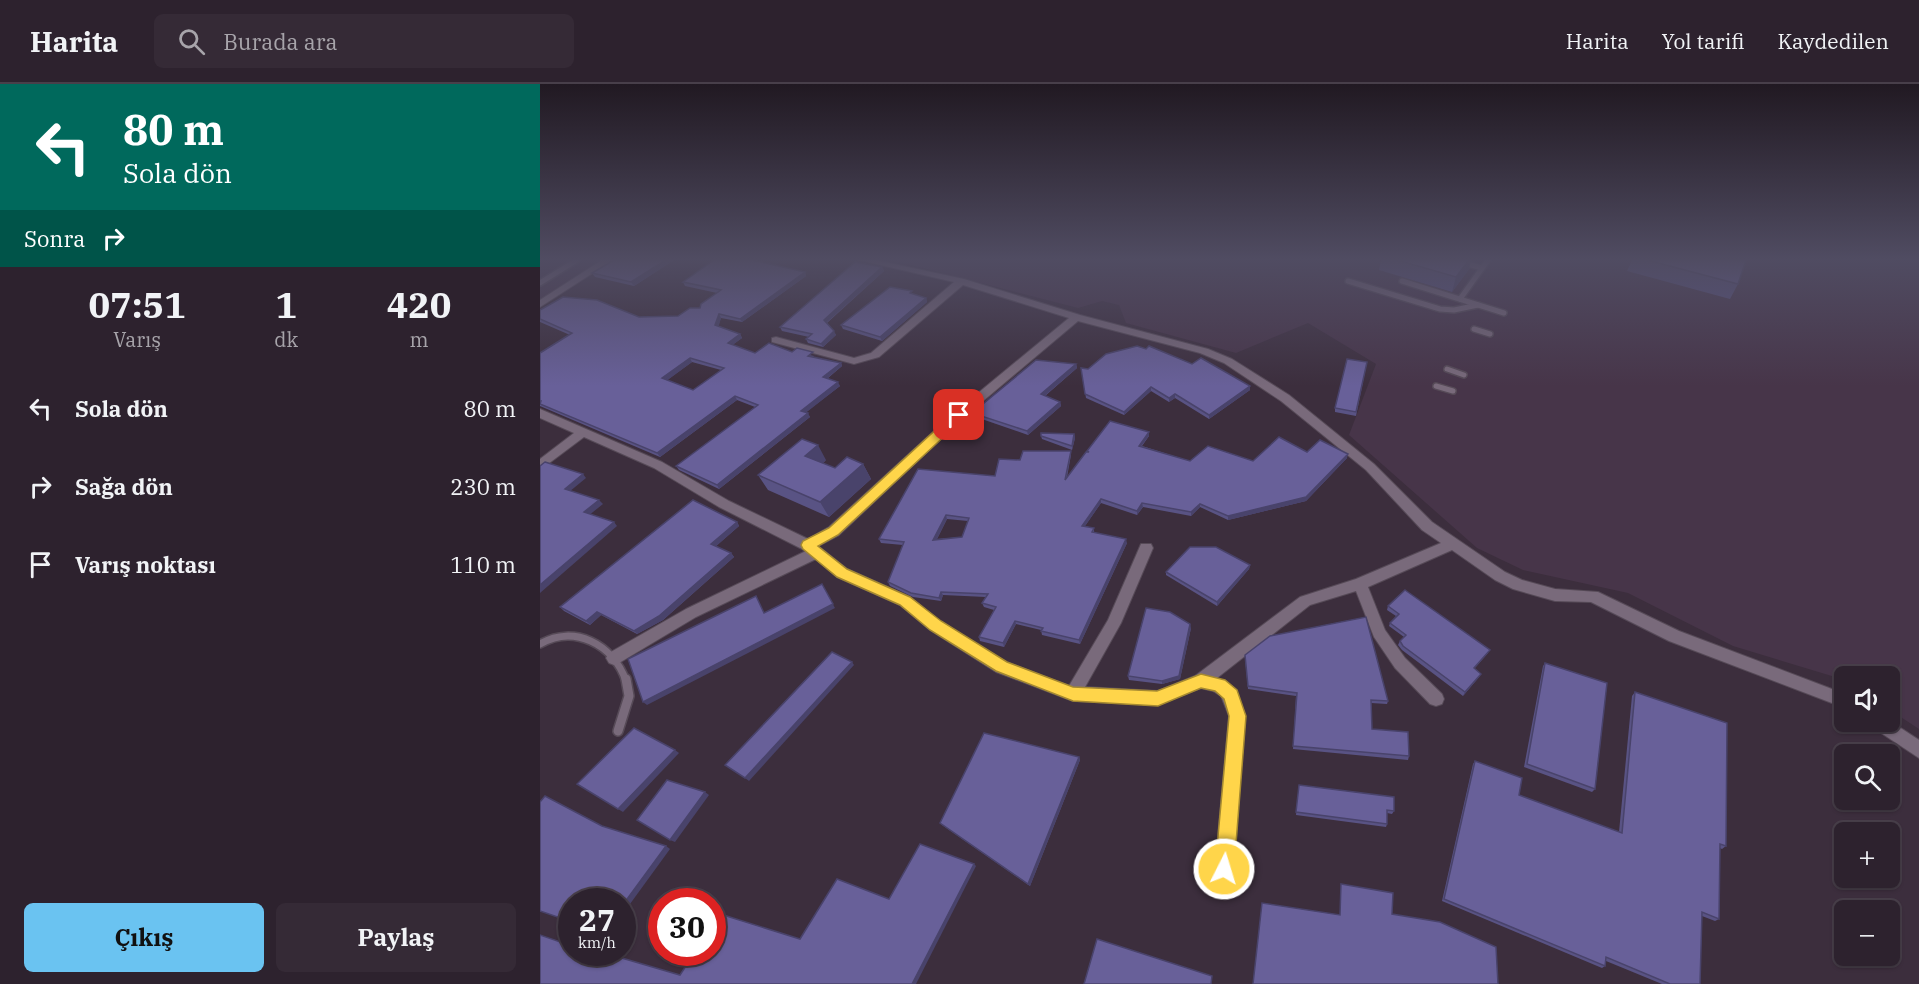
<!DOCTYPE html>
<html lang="tr">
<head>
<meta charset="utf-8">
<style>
	:root { --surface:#2d222e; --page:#352a36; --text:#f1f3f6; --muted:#a7a4aa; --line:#483f4a; --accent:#6ac3f1 }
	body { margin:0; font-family:"IBM Plex Serif",serif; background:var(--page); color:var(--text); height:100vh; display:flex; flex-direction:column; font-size:22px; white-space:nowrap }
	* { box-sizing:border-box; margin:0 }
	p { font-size:20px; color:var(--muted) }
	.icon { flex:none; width:33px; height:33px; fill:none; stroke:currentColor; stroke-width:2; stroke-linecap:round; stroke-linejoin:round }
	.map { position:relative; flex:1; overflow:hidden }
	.sheet { display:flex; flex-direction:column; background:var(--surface); width:540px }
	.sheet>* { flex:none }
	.guide { background:#00695c; color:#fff; overflow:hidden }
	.tools { position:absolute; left:1294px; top:582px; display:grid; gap:12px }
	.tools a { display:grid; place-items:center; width:66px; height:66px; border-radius:9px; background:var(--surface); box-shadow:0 2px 4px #0004,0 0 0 2px var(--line); font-size:30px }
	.speed { position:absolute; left:18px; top:804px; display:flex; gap:12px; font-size:30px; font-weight:700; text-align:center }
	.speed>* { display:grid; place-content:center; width:78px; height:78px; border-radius:50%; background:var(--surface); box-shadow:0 2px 4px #0004,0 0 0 2px var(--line); line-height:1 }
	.speed small { font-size:15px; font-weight:400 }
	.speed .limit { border:9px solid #d22; background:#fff; color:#111 }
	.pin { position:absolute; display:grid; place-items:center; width:51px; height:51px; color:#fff; margin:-26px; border-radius:12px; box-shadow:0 3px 9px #0006 }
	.me { position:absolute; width:66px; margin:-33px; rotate:5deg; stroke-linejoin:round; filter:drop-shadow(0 0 4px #0008) }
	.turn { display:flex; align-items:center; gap:21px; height:126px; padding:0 24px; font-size:27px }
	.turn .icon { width:78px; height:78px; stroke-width:2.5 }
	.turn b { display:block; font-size:42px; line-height:51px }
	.then { display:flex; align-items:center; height:57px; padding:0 24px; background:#0003; gap:12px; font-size:22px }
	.eta { display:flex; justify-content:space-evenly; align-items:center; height:102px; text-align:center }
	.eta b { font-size:36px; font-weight:700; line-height:42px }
	.cta { display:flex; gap:12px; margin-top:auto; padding:12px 24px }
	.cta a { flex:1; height:69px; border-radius:9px; background:var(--accent); color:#111; font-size:24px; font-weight:700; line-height:69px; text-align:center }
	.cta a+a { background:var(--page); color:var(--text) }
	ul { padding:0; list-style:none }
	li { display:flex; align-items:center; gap:18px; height:78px; padding:0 24px }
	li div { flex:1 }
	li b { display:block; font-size:22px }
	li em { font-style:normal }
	header { display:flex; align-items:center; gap:36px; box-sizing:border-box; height:84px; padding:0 30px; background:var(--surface); border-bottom:2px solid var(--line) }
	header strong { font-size:28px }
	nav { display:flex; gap:33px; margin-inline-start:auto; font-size:21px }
	.search { width:420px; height:54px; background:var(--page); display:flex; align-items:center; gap:15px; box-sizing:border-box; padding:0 21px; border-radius:9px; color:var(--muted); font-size:22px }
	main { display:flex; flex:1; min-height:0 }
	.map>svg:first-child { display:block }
	.built { fill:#473549 }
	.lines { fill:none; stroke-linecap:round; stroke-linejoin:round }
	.lane-far2-casing { stroke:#564a57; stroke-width:8 }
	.lane-far1-casing { stroke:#564a57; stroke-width:10 }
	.lane-casing { stroke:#564a57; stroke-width:12 }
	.street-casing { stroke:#564a57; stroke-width:2 }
	.lane-far2 { stroke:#796a7b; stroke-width:5 }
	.lane-far1 { stroke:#796a7b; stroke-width:7 }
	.lane { stroke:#796a7b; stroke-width:9 }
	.street { fill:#796a7b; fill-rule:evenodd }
	.wall { fill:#595384; fill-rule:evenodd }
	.shaded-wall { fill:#49436b }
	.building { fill:#686099; stroke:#49436b; stroke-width:1.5; fill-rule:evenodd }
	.route { fill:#ffd54a; stroke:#a68a30; stroke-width:1.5 }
</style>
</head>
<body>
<header>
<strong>Harita</strong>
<div class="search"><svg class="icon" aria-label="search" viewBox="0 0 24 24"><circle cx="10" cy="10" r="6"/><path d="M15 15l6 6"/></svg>Burada ara</div>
<nav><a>Harita</a><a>Yol tarifi</a><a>Kaydedilen</a></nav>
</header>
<main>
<section class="sheet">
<div class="guide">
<div class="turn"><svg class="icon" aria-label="left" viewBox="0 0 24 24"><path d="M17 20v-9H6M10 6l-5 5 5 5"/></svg><div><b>80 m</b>Sola dön</div></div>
<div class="then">Sonra<svg class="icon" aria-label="right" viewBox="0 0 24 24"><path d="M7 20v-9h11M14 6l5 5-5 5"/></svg></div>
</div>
<div class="eta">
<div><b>07:51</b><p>Varış</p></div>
<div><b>1</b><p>dk</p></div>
<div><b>420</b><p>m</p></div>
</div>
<ul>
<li><svg class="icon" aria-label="left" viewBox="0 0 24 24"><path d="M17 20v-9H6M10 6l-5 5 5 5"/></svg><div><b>Sola dön</b></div><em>80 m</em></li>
<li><svg class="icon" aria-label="right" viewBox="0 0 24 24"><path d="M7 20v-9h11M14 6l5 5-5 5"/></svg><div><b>Sağa dön</b></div><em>230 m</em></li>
<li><svg class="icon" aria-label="arrive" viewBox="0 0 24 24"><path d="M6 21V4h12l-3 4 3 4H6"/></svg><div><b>Varış noktası</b></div><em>110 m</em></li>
</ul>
<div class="cta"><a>Çıkış</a><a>Paylaş</a></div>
</section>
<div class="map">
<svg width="1379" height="900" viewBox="0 0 1379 900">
	<rect width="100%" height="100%" fill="#3c2e3d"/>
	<!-- built -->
	<g class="built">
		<polygon points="0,176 65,176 0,218"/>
		<polygon points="352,176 1379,176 1379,645 1350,626 1350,592 1305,592 1305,596 1193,562 1088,509 983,486 937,464 809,351 836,280 768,239 696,269 586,239 579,221 562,217 538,224"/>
	</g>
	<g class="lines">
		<!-- lane-far2 casing -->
		<g class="lane-far2-casing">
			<g id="lane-far2">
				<polyline points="913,176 942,184"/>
				<polyline points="808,197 900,225 914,226 938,221"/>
				<polyline points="862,197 964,229"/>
				<polyline points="0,199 37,176"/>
				<polyline points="920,215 948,176"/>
				<polyline points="934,245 950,250"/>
				<polyline points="907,285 924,291"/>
				<polyline points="896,302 913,307"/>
			</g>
		</g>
		<!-- lane-far1 casing -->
		<g class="lane-far1-casing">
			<path id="lane-far1" d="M 0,560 C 34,540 73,560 86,597"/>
		</g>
		<!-- lane casing -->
		<g class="lane-casing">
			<polyline id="lane" points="78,647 89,612 86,595"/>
		</g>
		<!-- street casing -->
		<g class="street-casing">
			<g id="street">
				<polygon points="62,176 73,176 0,223 0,216"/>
				<path d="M 319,176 L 335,176 L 424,195 L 540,231 L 668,265 L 692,275 L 749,311 L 834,380 L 892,438 L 965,488 L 982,496 L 1015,505 L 1058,508 L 1139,547 L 1305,610 L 1305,624 L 1129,557 L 1051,518 L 1015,517 L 973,505 L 955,496 L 912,466 L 828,503 L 845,546 L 865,574 L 902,610 L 904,615 L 902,620 L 896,622 L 890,620 L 855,584 L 834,553 L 816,507 L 770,521 L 677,594 L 688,599 L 695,606 L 705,632 L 693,785 L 691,792 L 684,794 L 677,792 L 675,785 L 689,632 L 681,612 L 673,607 L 661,604 L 618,621 L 533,617 L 456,588 L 390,546 L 360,521 L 297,493 L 276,475 L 156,533 L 79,579 L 74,581 L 69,579 L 66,574 L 69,569 L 146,525 L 266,467 L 179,423 L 114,384 L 44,353 L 0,386 L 0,375 L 34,349 L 0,334 L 0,325 L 122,378 L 189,417 L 268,455 L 289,443 L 415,328 L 529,234 L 423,201 L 339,273 L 314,280 L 232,258 L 232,254 L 236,253 L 314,274 L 331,269 L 414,198 ZM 538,237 L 660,269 L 684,279 L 741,317 L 826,386 L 882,446 L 901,459 L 816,495 L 760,513 L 655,592 L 618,607 L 545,603 L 581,539 L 613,464 L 611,460 L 601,460 L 568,536 L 529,602 L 466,578 L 400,538 L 370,513 L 307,485 L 278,462 L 299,451 L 423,334 Z"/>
				<polygon points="1350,637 1379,656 1379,674 1332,643 1330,638"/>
			</g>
		</g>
		<!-- lane-far2 -->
		<use href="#lane-far2" class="lane-far2"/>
		<!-- lane-far1 -->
		<use href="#lane-far1" class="lane-far1"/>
		<!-- lane -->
		<use href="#lane" class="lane"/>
		<!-- street -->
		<use href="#street" class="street"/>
	</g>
	<!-- wall -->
	<g class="wall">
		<polygon points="134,176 94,202 55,193 52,189"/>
		<polygon points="841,176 931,176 929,185 912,208 839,186"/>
		<polygon points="1092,176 1206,176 1198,200 1190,215 1087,187"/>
		<polygon points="342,183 344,187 287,239 296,251 283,263 268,259 266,255 269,253 242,247 240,243"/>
		<path d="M 265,188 L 266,192 L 202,238 L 181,234 L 178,242 L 200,250 L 202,254 L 192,261 L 215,269 L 252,268 L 274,272 L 273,273 L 301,279 L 302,282 L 288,294 L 300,302 L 266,328 L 270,333 L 179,405 L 139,386 L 136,382 L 215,323 L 197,316 L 120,373 L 0,322 L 0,269 L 30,251 L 0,238 L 0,226 L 99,233 L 138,232 L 160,224 L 177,209 L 145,202 L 143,198 ZM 152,278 L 181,286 L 153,306 L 127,296 Z"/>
		<polygon points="373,210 386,214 387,218 342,257 303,245 301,241"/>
		<polygon points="827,278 816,332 795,328 795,324"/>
		<polygon points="536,280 537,284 505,312 520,318 521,322 488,351 433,332 432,329"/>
		<polygon points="541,284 548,285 710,306 669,335 635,314 629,318 611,307 584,331 546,314"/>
		<path d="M 609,348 L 609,352 L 602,362 L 650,377 L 713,377 L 767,368 L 807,374 L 766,417 L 688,436 L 660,423 L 651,432 L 603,423 L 597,431 L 561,419 L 545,442 L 554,444 L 554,449 L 587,459 L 540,560 L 502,551 L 501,546 L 476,540 L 464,563 L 440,557 L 439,553 L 454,526 L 444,523 L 442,519 L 446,513 L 403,511 L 401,517 L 373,513 L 350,502 L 348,498 L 363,461 L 341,459 L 339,455 L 455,392 L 480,376 L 531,367 L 531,371 L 527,393 ZM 407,435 L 428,437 L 422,453 L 397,455 Z"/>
		<polygon points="534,350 535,354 532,366 502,355 501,352"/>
		<polygon points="286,376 283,379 295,384 323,380 331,395 289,433 228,406 218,391"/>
		<polygon points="197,438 199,442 176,462 191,469 194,473 123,536 97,550 61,531 50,541 24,527 20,523"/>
		<polygon points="710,481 709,485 677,522 626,491 626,488"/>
		<polygon points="848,522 948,569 934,585 939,593 923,612 862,566 858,561 860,557 864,553 849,542 850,539 856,532 847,526"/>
		<polygon points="651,544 640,595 622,600 589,596 588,592"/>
		<polygon points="705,575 848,617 847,620 831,619 832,645 869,672 868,676 753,665 756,612 708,605"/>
		<polygon points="1005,579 1055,705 1052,708 984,683 1003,582"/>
		<polygon points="1095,608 1186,762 1182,765 1180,764 1179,835 1175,837 1162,832 1160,900 1122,900 1066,877 1065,882 1062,884 902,817 933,680 935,677 979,711 1079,748 1092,612"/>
		<polygon points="539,673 540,676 490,802 402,741 400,739"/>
		<polygon points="759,701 854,727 852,730 847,729 847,740 846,743 756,731"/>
	</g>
	<!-- shaded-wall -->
	<g class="shaded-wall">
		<polygon points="126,176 134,176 94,202 91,198"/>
		<polygon points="929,176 931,176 929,185 912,208 916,193"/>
		<polygon points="342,183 344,187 286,239 284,236"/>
		<polygon points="265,188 266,192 202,238 200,235"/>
		<polygon points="386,214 387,218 342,257 340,253"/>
		<polygon points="179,230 181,234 178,245 175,241"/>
		<polygon points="294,247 296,251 283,263 281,260"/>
		<polygon points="200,250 202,254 190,263 188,259"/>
		<polygon points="150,274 152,278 125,298 122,294"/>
		<polygon points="301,279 302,282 285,296 283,293"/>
		<polygon points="536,280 537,284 502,314 501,310"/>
		<polygon points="298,298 300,302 263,331 261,327"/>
		<polygon points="710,302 710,306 669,335 669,331"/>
		<polygon points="611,303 611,307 584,331 584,328"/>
		<polygon points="635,310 635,314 629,318 629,314"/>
		<polygon points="195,312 197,316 120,373 117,369"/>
		<polygon points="520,318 521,322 488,351 487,347"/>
		<polygon points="268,329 270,333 179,405 177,401"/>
		<polygon points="609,348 609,352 599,365 599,362"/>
		<polygon points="534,350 535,354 532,366 532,362"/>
		<polygon points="278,361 286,376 274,387 265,372"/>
		<polygon points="808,370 807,374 766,417 688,436 688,432"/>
		<polygon points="323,380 331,395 289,433 280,418"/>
		<polygon points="43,390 46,394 29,408 25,405"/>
		<polygon points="561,415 561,419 543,445 542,442"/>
		<polygon points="59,416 63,420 48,432 44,428"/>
		<polygon points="602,419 603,423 597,431 597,427"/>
		<polygon points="660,420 660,423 651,432 651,428"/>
		<polygon points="406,431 407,435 395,459 393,456"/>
		<polygon points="74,438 77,442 0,509 0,501"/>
		<polygon points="197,438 199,442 174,464 171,460"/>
		<polygon points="586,455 587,459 540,560 539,556"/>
		<polygon points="191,469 194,473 123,536 97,550 94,547"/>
		<polygon points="710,481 709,485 677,522 677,518"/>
		<polygon points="284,504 295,524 107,621 103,618"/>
		<polygon points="401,508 403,511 401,517 399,514"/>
		<polygon points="57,528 61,531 50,541 46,537"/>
		<polygon points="475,537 476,540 464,563 463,559"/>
		<polygon points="650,540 651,544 640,595 622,600 622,597"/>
		<polygon points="312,578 314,581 209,697 205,694"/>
		<polygon points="941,590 939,593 923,612 925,608"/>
		<polygon points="135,666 139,669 83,728 78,725"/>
		<polygon points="539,673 540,676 490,802 488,800"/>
		<polygon points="165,708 169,711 135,758 130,756"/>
		<polygon points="126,762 130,765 82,831 82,822"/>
		<polygon points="434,780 436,782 376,900 372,900"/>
	</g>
	<!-- building -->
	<g class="building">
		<polygon points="74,176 126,176 91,198 52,189"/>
		<path d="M 174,176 L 212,176 L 265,188 L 200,235 L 179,230 L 175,241 L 200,250 L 188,259 L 215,269 L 229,259 L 252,268 L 257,264 L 273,268 L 268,272 L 301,279 L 283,293 L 298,298 L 261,327 L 268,329 L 177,401 L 136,382 L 218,321 L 195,312 L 117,369 L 0,320 L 1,317 L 0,317 L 0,269 L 32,249 L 0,235 L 0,226 L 23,213 L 57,216 L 99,233 L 138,232 L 150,224 L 160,224 L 161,220 L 181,206 L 143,198 ZM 150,274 L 184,284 L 153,306 L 122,294 Z"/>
		<polygon points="857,176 929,176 916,193"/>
		<polygon points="1107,176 1206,176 1198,200"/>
		<polygon points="315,178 342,183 284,236 294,247 281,260 266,255 272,250 240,243"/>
		<polygon points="350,203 372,207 370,209 386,214 340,253 301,241"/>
		<polygon points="597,262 606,265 609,262 652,280 661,274 710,302 669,331 635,310 629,314 611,303 584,328 545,310 541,284 548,285 566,270"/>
		<polygon points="807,275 827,278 816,328 795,324"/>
		<polygon points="496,276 536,280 501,310 520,318 487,347 432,329"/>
		<path d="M 570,337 L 609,348 L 599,362 L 650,377 L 668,362 L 713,377 L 739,353 L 767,368 L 780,356 L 808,370 L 766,413 L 688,432 L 660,420 L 651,428 L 602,419 L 597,427 L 561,415 L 542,442 L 554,444 L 552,448 L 586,455 L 539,556 L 501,547 L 503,544 L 475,537 L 463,559 L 439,553 L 456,523 L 442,519 L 448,510 L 401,508 L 399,514 L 371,509 L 348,498 L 364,458 L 339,455 L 378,385 L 455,392 L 459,375 L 480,376 L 483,367 L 531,367 L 525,396 L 546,368 L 549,368 L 547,367 ZM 406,431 L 429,434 L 422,453 L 393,456 Z"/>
		<polygon points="501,349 534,350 532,362 501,352"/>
		<polygon points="262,355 278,361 265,372 295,384 307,373 323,380 280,418 218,391"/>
		<polygon points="5,378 43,390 25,405 59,416 44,428 74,438 0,501 0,382"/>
		<polygon points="153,416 197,438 171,460 191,469 119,532 94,547 57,528 46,537 20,523"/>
		<polygon points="650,463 676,463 710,481 677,518 626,488"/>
		<polygon points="282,500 293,520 103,618 88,575 216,512 224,529"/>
		<polygon points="865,506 950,566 934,584 941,590 925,608 863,562 860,557 866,551 850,539 859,530 848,522"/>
		<polygon points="606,524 630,528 650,540 639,592 622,597 588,592"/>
		<polygon points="826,533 848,617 831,616 832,645 868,648 869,672 753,662 757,609 708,602 705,571 730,552"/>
		<polygon points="292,568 312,578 205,694 185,681"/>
		<polygon points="1005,579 1067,599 1055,705 987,680"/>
		<polygon points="1095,608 1187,639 1186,762 1180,760 1179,835 1162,828 1160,900 1130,900 1066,873 1065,882 904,815 935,677 982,694 979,711 1082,749"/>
		<polygon points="94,644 135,666 78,725 37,700"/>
		<polygon points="444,649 539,673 488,800 400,739"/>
		<polygon points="127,696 165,708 130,756 97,736"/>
		<polygon points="759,701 854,713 854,727 847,726 847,740 756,728"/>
		<polygon points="5,712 62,742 126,762 82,822 82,818 32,818 32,838 0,827 0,718"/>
		<polygon points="380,760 434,780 372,900 0,900 0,851 32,862 32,868 50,868 66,874 68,870 140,891 155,868 172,868 172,841 180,830 260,855 297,795 349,815"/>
		<polygon points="801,800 853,809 852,830 900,838 956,863 958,900 713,900 722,819 800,831"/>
		<polygon points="557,855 672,892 671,900 544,900"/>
	</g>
	<!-- sky -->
	<linearGradient id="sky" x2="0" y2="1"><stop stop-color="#211922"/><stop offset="0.58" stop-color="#504c62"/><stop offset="1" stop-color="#504c62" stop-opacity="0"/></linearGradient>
	<rect width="1379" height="302" fill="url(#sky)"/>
	<!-- route -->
	<polygon class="route" points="419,327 424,328 424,334 298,451 278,462 307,485 370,513 401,537 467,578 533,603 617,607 661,590 685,596 697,606 706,632 694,785 691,791 684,794 678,791 675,785 689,632 684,615 675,607 661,604 618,622 533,617 456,587 390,546 360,521 297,493 263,465 261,461 263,457 289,444 415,328"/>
</svg>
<div class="tools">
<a><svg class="icon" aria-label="sound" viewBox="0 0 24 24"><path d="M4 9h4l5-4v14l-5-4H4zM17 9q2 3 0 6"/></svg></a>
<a><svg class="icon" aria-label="search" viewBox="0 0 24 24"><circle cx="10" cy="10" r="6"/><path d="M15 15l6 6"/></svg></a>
<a>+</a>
<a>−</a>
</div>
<div class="speed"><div>27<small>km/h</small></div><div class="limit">30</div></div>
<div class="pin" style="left:419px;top:331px;background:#d93025"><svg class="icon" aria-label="arrive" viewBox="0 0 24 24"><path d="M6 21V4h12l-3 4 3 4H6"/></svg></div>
<svg class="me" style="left:684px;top:785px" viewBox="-20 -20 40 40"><circle r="17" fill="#ffd54a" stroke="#fff" stroke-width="3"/><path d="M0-11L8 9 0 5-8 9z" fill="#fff"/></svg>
</div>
</main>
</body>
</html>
